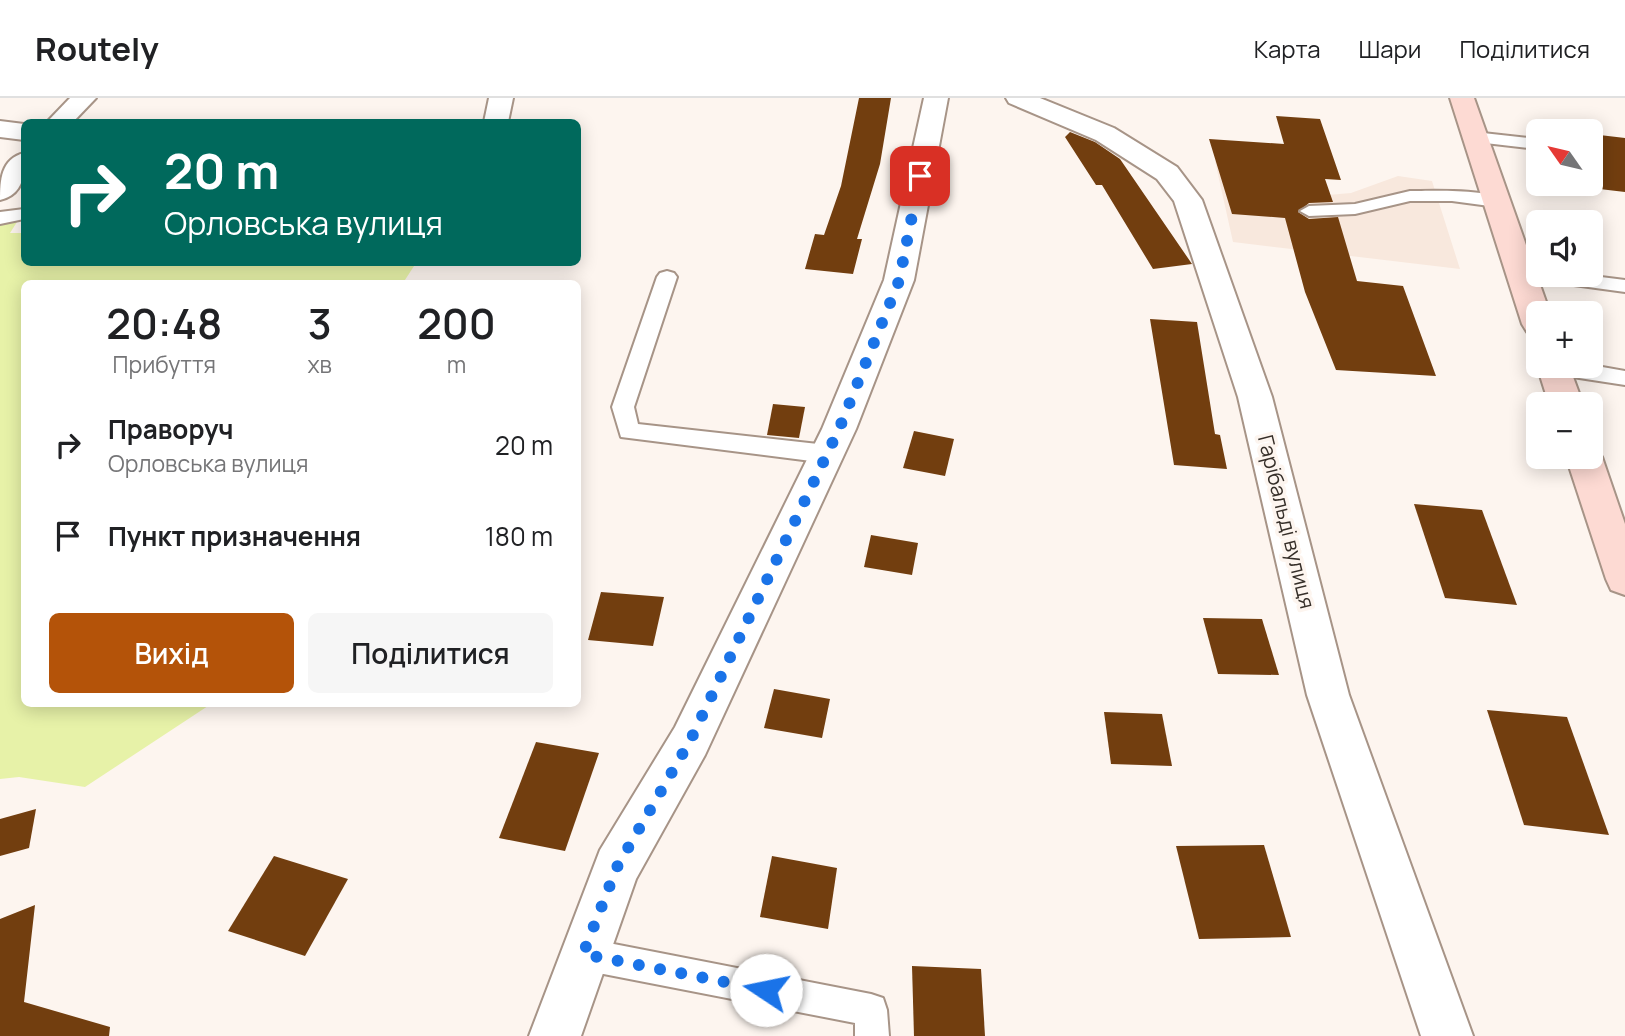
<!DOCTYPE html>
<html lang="uk">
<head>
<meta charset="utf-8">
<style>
	:root { --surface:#fff; --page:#f6f6f6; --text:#202124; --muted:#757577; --line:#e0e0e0; --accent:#b45309 }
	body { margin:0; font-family:Manrope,sans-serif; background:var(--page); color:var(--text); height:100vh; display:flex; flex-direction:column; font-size:26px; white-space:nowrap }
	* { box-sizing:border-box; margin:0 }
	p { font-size:23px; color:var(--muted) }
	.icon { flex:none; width:38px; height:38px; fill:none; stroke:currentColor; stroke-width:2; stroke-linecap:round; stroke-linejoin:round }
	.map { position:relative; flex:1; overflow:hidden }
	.side { position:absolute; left:21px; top:182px; width:560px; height:427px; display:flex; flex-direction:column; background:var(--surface); border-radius:10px; box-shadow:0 4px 18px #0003 }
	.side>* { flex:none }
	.hud { position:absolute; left:21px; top:21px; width:560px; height:147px; border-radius:10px; box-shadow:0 4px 18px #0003; background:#00695c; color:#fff; overflow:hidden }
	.needle { width:46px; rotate:304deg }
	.controls { position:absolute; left:1526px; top:21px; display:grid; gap:14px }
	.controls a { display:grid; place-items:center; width:77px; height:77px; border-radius:10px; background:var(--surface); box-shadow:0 4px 18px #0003; font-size:35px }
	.pin { position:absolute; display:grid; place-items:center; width:60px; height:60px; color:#fff; margin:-30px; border-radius:14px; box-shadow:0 4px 10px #0006 }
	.me { position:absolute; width:77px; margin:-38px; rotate:281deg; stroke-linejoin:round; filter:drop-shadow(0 0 5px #0008) }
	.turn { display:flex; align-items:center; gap:24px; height:147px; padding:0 28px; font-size:32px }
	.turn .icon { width:91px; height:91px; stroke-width:2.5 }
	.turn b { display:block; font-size:49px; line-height:60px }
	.eta { display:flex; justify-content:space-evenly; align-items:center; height:119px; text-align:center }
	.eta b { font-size:42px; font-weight:600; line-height:49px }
	.primary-button { display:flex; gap:14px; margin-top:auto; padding:14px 28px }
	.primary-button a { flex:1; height:80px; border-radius:10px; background:var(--accent); color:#fff; font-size:28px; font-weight:600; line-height:80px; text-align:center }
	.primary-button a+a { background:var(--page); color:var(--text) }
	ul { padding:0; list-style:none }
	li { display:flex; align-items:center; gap:21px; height:91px; padding:0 28px }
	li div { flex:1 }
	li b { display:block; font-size:26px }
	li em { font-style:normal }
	header { display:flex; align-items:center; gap:42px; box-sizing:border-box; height:98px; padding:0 35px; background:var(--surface); border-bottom:2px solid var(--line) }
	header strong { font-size:33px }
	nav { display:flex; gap:38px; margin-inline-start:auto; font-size:24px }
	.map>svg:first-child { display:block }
	.built { fill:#f8e8dd }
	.green { fill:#e7f2a8 }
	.building { fill:#723e0f }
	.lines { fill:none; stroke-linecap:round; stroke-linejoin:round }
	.lane-casing { stroke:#a79487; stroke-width:4 }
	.street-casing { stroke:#a79487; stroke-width:4 }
	.secondary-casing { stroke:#a79487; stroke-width:4 }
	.lane { fill:#fff; fill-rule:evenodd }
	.street { fill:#fff; fill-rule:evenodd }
	.secondary { fill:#fddad3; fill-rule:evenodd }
	.route { stroke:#1a73e8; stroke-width:12; stroke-dasharray:0 21.6 }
	.labels { text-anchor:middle; stroke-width:7; stroke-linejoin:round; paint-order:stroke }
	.street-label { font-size:21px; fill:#352e28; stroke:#fdf5ef }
</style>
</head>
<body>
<header>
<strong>Routely</strong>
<nav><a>Карта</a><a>Шари</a><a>Поділитися</a></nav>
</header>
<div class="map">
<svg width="1625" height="938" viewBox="0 0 1625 938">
	<rect width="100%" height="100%" fill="#fdf5ef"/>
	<!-- built -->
	<polygon class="built" points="1215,63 1258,72 1328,97 1351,95 1398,78 1432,83 1460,171 1233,144"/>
	<!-- green -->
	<polygon class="green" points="17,124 10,135 24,135 24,164 416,165 403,185 24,186 24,606 211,606 85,689 19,679 0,681 0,126"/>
	<!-- building -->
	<g class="building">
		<polygon points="859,0 891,0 880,66 857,141 862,141 853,176 805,171 815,136 824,137 841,88"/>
		<polygon points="1276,18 1320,21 1341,82 1325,81 1333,104 1309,105 1298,114 1309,121 1338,119 1357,183 1403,188 1436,278 1336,272 1305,194 1285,120 1232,116 1209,41 1284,46"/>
		<polygon points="1070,34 1095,44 1120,61 1192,166 1153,171 1102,87 1096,87 1065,39"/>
		<polygon points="1591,36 1625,40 1625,94 1591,90"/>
		<polygon points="1150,221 1197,224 1215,336 1220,337 1227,371 1174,367"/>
		<polygon points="773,306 805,309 799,340 767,337"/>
		<polygon points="914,333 954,341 945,378 903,370"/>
		<polygon points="1414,406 1482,412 1517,507 1445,500"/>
		<polygon points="871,437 918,445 912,477 864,469"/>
		<polygon points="601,494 664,499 653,548 588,542"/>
		<polygon points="1203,520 1262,521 1279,577 1218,576"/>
		<polygon points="774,591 830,601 822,640 764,630"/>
		<polygon points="1487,612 1567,619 1609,737 1524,727"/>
		<polygon points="1104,614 1162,616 1172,668 1111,666"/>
		<polygon points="536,644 599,655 565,753 499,740"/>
		<polygon points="36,711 29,750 0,758 0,721"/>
		<polygon points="1264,747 1291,839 1199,841 1176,748"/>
		<polygon points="274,758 348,781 305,858 228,833"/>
		<polygon points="772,758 837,770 828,831 760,819"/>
		<polygon points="35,807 24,904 110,929 109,938 0,938 0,821"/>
		<polygon points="912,868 981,871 985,938 914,938"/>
	</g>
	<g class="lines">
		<!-- lane casing -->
		<g class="lane-casing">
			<g id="lane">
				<polygon points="1474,34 1538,41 1538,51 1468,43 1466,39"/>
				<path d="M 1410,93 C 1430,93 1493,90 1506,104 L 1497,109 L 1452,103 L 1410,103 L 1355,116 L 1309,118 L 1300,113 L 1309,108 L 1355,106 Z"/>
				<polygon points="24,111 24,121 0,126 0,114"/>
				<polygon points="1521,169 1538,171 1538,177 1585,177 1625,182 1625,194 1514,179 1511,175 1514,171"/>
				<polygon points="667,173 674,175 677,179 634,309 638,326 827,347 835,350 838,356 835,362 827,365 621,339 612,309 657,179 660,175"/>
				<polygon points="1591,267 1625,273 1625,287 1553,276 1546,274 1543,269"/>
				<polygon points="583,840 871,896 883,900 887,912 889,938 855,938 855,925 583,872 572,867 567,856 572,845"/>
			</g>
		</g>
		<!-- street casing -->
		<g class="street-casing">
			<g id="street">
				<polygon points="70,0 96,0 73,24 47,24"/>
				<polygon points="489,0 513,0 508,24 484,24"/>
				<polygon points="924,0 948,0 914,182 856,331 705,657 636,781 581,938 529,938 600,752 675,629 822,331 884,182"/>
				<polygon points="1006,0 1040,0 1114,30 1177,69 1202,102 1272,299 1349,597 1473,938 1421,938 1307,597 1238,299 1174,103 1157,81 1096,42 1009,5"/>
				<polygon points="0,23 24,26 24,42 0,39"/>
				<path d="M 24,55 C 26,75 23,97 0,102 C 0,82 1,61 24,55 Z"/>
			</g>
		</g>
		<!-- secondary casing -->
		<g class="secondary-casing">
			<g id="secondary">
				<polygon points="1450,0 1474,0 1550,215 1538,215 1538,237 1527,234 1522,226"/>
				<polygon points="1538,265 1538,268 1569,268 1583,306 1549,306 1537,268"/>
				<polygon points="1591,348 1596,350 1602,359 1625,426 1625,497 1611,492 1606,481 1566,359 1591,359"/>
			</g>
		</g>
		<!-- lane -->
		<use href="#lane" class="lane"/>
		<!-- street -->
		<use href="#street" class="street"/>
		<!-- secondary -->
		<use href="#secondary" class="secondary"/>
	</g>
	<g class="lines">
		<!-- route -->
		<polyline class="route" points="766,892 583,856 617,769 690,643 839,331 899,183 920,78"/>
	</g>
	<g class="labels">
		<!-- street labels -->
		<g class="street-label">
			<text transform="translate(1286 424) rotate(76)" y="7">Гарібальді вулиця</text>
		</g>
	</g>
</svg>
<div class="controls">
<a><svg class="needle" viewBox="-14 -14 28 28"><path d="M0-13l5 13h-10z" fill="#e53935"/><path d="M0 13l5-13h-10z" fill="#757577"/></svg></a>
<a><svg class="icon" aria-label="sound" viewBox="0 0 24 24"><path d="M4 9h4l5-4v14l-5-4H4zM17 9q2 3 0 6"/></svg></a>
<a>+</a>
<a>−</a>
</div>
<div class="pin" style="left:920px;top:78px;background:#d93025"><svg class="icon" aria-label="arrive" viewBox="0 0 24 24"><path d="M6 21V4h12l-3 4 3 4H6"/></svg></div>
<svg class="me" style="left:766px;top:892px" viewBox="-20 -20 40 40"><circle r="19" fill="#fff"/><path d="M0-13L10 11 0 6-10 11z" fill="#1a73e8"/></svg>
<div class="hud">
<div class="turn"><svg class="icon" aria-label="right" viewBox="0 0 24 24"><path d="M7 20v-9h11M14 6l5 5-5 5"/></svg><div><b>20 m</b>Орловська вулиця</div></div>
</div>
<section class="side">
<div class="eta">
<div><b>20:48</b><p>Прибуття</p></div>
<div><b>3</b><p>хв</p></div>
<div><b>200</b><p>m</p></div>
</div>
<ul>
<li><svg class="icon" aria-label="right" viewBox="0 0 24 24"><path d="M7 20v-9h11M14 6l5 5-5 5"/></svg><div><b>Праворуч</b><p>Орловська вулиця</p></div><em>20 m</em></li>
<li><svg class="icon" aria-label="arrive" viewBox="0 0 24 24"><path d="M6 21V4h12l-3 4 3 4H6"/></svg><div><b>Пункт призначення</b></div><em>180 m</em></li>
</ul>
<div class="primary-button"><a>Вихід</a><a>Поділитися</a></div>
</section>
</div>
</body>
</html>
